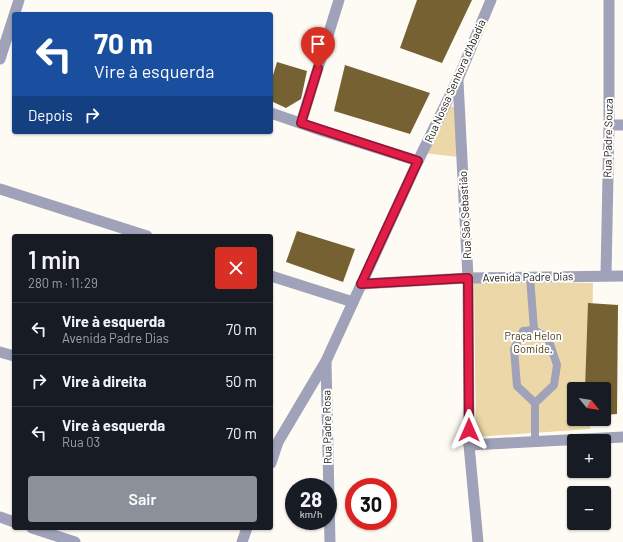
<!DOCTYPE html>
<html lang="pt">
<head>
<meta charset="utf-8">
<style>
	:root { --surface:#171b24; --page:#242831; --text:#f1f3f6; --muted:#9ea1a6; --line:#363941; --accent:#8c9099 }
	body { margin:0; font-family:Barlow,sans-serif; background:var(--page); color:var(--text); height:100vh; display:flex; flex-direction:column; font-size:15px; white-space:nowrap }
	* { box-sizing:border-box; margin:0 }
	p { font-size:13px; color:var(--muted) }
	.icon { flex:none; width:22px; height:22px; fill:none; stroke:currentColor; stroke-width:2; stroke-linecap:round; stroke-linejoin:round }
	.map { position:relative; flex:1; overflow:hidden }
	.side { position:absolute; left:12px; top:234px; width:261px; height:296px; display:flex; flex-direction:column; background:var(--surface); border-radius:4px; box-shadow:0 1px 3px #0004 }
	.side>* { flex:none }
	.top-card { position:absolute; left:12px; top:12px; width:261px; height:122px; border-radius:4px; box-shadow:0 1px 3px #0004; background:#1a4fa0; color:#fff; overflow:hidden }
	.needle { width:26px; rotate:120deg }
	.fabs { position:absolute; left:567px; top:382px; display:grid; gap:8px }
	.fabs a { display:grid; place-items:center; width:44px; height:44px; border-radius:4px; background:var(--surface); box-shadow:0 1px 3px #0004; font-size:20px }
	.speed { position:absolute; left:285px; top:478px; display:flex; gap:8px; font-size:20px; font-weight:700; text-align:center }
	.speed>* { display:grid; place-content:center; width:52px; height:52px; border-radius:50%; background:var(--surface); box-shadow:0 1px 3px #0004; line-height:1 }
	.speed small { font-size:10px; font-weight:400 }
	.speed .limit { border:6px solid #d22; background:#fff; color:#111 }
	.pin { position:absolute; display:grid; place-items:center; width:34px; height:34px; color:#fff; margin:-41px -17px; border-radius:50% 50% 50% 0; rotate:-45deg; box-shadow:0 0 4px #0007 }
	.pin .icon { rotate:45deg }
	.me { position:absolute; width:44px; margin:-22px; rotate:0deg; stroke-linejoin:round; filter:drop-shadow(0 0 3px #0008) }
	.turn { display:flex; align-items:center; gap:14px; height:84px; padding:0 16px; font-size:18px }
	.turn .icon { width:52px; height:52px; stroke-width:2.5 }
	.turn b { display:block; font-size:28px; line-height:34px }
	.then { display:flex; align-items:center; height:38px; padding:0 16px; background:#0003; gap:8px; font-size:15px }
	.round { display:grid; place-items:center; flex:none; width:42px; height:42px; border-radius:4px; background:var(--page) }
	.summary { display:flex; align-items:center; justify-content:space-between; height:68px; padding:0 16px }
	h1 { font-size:24px; font-weight:600; line-height:30px }
	.primary-button { display:flex; gap:8px; margin-top:auto; padding:8px 16px }
	.primary-button a { flex:1; height:46px; border-radius:4px; background:var(--accent); color:#fff; font-size:16px; font-weight:600; line-height:46px; text-align:center }
	ul { padding:0; list-style:none }
	li { display:flex; align-items:center; gap:12px; height:52px; padding:0 16px; border-top:1px solid var(--line) }
	li div { flex:1 }
	li b { display:block; font-size:15px }
	li em { font-style:normal }
	.map>svg:first-child { display:block }
	.green { fill:#ebd7a8 }
	.building { fill:#756132 }
	.lines { fill:none; stroke-linecap:round; stroke-linejoin:round }
	.service { stroke:#9fa2b8; stroke-width:8 }
	.minor { stroke:#9fa2b8; stroke-width:11 }
	.route-casing { stroke:#92132f; stroke-width:10 }
	.route { stroke:#e11d48; stroke-width:7 }
	.labels { text-anchor:middle; stroke-width:4; stroke-linejoin:round; paint-order:stroke }
	.street-label { font-size:11px; fill:#17150f; stroke:#fff }
	.park-label { font-size:11px; fill:#483910; stroke:#fff }
</style>
</head>
<body>
<div class="map">
<svg width="623" height="542" viewBox="0 0 623 542">
	<rect width="100%" height="100%" fill="#fefbf4"/>
	<!-- green -->
	<g class="green">
		<polygon points="449,105 455,108 458,157 424,153"/>
		<polygon points="474,283 593,283 591,389 574,389 574,419 590,419 590,429 476,437"/>
	</g>
	<!-- building -->
	<g class="building">
		<polygon points="417,0 472,0 442,63 400,48"/>
		<polygon points="277,62 307,71 301,99 286,108 271,101 271,82"/>
		<polygon points="345,65 430,93 410,134 334,111"/>
		<polygon points="297,231 355,249 343,282 286,262"/>
		<polygon points="588,303 618,305 617,414 604,415 604,389 585,389"/>
	</g>
	<g class="lines">
		<!-- service -->
		<g class="service">
			<polyline points="530,277 534,330"/>
			<polyline points="535,442 535,403 554,385 557,365 548,338 534,330 523,331 514,349 517,386 535,403"/>
		</g>
		<!-- minor -->
		<g class="minor">
			<polyline points="0,59 19,0"/>
			<polyline points="458,81 468,278 469,445 478,542"/>
			<polyline points="271,113 323,131 418,161"/>
			<polyline points="301,123 339,0"/>
			<polyline points="609,125 623,125"/>
			<polyline points="0,189 147,236"/>
			<polyline points="606,275 609,125 609,0"/>
			<polyline points="271,276 353,302"/>
			<polyline points="361,284 468,278 623,276"/>
			<polyline points="0,352 14,356"/>
			<polyline points="326,362 330,542"/>
			<polyline points="469,445 623,437"/>
			<polyline points="271,463 278,442 326,361 418,161 458,79 491,0"/>
			<polyline points="0,517 14,522"/>
			<polyline points="32,528 75,542"/>
			<polyline points="242,542 247,528"/>
		</g>
	</g>
	<g class="lines">
		<!-- route casing -->
		<g class="route-casing">
			<polyline id="route" points="318,68 301,123 418,161 361,284 468,278 469,430"/>
		</g>
		<!-- route -->
		<use href="#route" class="route"/>
	</g>
	<g class="labels">
		<!-- street labels -->
		<g class="street-label">
			<text transform="translate(455 81) rotate(-66)" y="4">Rua Nossa Senhora d'Abadia</text>
			<text transform="translate(608 138) rotate(-89)" y="4">Rua Padre Souza</text>
			<text transform="translate(465 215) rotate(-93)" y="4">Rua São Sebastião</text>
			<text transform="translate(528 277) rotate(-1)" y="4">Avenida Padre Dias</text>
			<text transform="translate(327 427) rotate(-91)" y="4">Rua Padre Rosa</text>
		</g>
		<!-- park labels -->
		<g class="park-label">
			<text x="533" y="340">Praça Helon<tspan x="533" dy="13">Gomide.</tspan></text>
		</g>
	</g>
</svg>
<div class="fabs">
<a><svg class="needle" viewBox="-14 -14 28 28"><path d="M0-13l5 13h-10z" fill="#e53935"/><path d="M0 13l5-13h-10z" fill="#9ea1a6"/></svg></a>
<a>+</a>
<a>−</a>
</div>
<div class="speed"><div>28<small>km/h</small></div><div class="limit">30</div></div>
<div class="pin" style="left:318px;top:68px;background:#d93025"><svg class="icon" aria-label="arrive" viewBox="0 0 24 24"><path d="M6 21V4h12l-3 4 3 4H6"/></svg></div>
<svg class="me" style="left:469px;top:430px" viewBox="-20 -20 40 40"><path d="M0-17L14 15 0 8-14 15z" fill="#e11d48" stroke="#fff" stroke-width="4"/></svg>
<div class="top-card">
<div class="turn"><svg class="icon" aria-label="left" viewBox="0 0 24 24"><path d="M17 20v-9H6M10 6l-5 5 5 5"/></svg><div><b>70 m</b>Vire à esquerda</div></div>
<div class="then">Depois<svg class="icon" aria-label="right" viewBox="0 0 24 24"><path d="M7 20v-9h11M14 6l5 5-5 5"/></svg></div>
</div>
<section class="side">
<div class="summary"><div><h1>1 min</h1><p>280 m · 11:29</p></div><a class="round" style="background:#d93025;color:#fff"><svg class="icon" aria-label="close" viewBox="0 0 24 24"><path d="M6 6l12 12M18 6L6 18"/></svg></a></div>
<ul>
<li><svg class="icon" aria-label="left" viewBox="0 0 24 24"><path d="M17 20v-9H6M10 6l-5 5 5 5"/></svg><div><b>Vire à esquerda</b><p>Avenida Padre Dias</p></div><em>70 m</em></li>
<li><svg class="icon" aria-label="right" viewBox="0 0 24 24"><path d="M7 20v-9h11M14 6l5 5-5 5"/></svg><div><b>Vire à direita</b></div><em>50 m</em></li>
<li><svg class="icon" aria-label="left" viewBox="0 0 24 24"><path d="M17 20v-9H6M10 6l-5 5 5 5"/></svg><div><b>Vire à esquerda</b><p>Rua 03</p></div><em>70 m</em></li>
</ul>
<div class="primary-button"><a>Sair</a></div>
</section>
</div>
</body>
</html>
